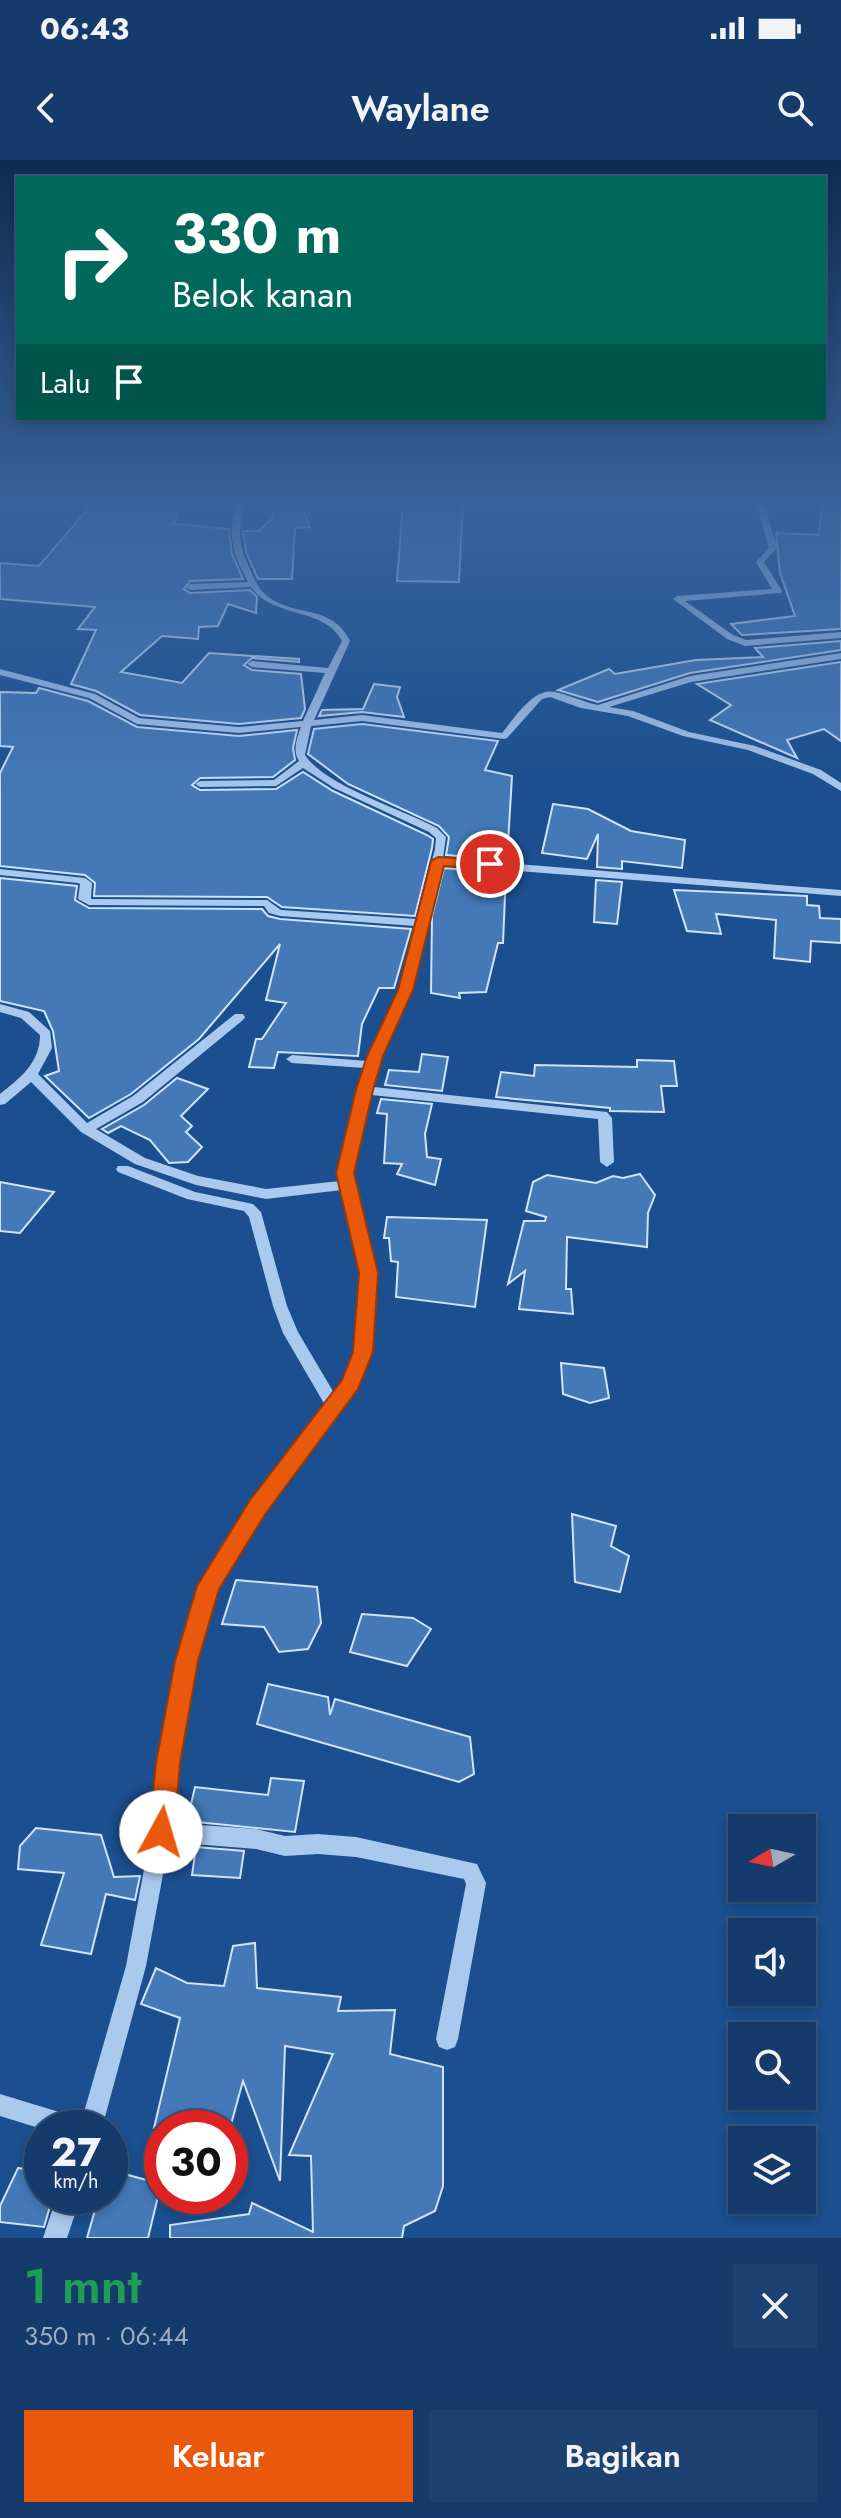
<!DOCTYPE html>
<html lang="id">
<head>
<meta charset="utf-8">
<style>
	:root { --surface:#143b6b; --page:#1d4271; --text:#f1f3f6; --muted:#9dadc1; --line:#33557e; --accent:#ea580c }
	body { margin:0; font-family:Jost,sans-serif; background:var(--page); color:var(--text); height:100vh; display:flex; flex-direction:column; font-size:30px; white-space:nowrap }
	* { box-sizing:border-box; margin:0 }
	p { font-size:26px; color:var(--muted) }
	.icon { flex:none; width:44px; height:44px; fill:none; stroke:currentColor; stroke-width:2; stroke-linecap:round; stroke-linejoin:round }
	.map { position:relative; height:2078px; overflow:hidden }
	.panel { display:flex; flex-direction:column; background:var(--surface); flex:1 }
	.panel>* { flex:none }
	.top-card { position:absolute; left:16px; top:16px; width:810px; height:244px; border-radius:0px; box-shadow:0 4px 12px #0003,0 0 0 2px var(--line); background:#00695c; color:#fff; overflow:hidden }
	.needle { width:52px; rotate:261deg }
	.controls { position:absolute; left:728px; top:1654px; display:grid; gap:16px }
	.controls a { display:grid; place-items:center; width:88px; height:88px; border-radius:0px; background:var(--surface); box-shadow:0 4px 12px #0003,0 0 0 2px var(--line); font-size:40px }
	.speed { position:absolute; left:24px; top:1950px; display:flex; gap:16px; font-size:40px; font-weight:700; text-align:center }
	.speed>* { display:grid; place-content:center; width:104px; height:104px; border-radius:50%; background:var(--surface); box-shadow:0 4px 12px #0003,0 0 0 2px var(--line); line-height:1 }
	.speed small { font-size:20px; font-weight:400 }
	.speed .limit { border:12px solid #d22; background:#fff; color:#111 }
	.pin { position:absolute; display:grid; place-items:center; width:68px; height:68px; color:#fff; margin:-34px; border:4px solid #fff; border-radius:50%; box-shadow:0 2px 8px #0007 }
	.me { position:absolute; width:88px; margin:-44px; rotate:6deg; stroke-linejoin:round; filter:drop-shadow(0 0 6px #0008) }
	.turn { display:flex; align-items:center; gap:28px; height:168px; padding:0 24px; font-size:36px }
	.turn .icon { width:104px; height:104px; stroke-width:2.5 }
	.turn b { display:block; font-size:56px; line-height:68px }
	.then { display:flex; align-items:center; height:76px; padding:0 24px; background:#0003; gap:16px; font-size:30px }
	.round { display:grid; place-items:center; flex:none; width:84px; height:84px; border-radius:0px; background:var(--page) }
	.overview { display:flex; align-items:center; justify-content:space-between; height:136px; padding:0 24px }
	h1 { font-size:48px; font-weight:600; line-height:60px; color:#1e9e55 }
	.action { display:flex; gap:16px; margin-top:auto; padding:16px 24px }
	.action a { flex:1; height:92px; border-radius:0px; background:var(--accent); color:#fff; font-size:32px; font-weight:600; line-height:92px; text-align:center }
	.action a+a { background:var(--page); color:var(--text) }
	.status { display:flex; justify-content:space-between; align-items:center; height:56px; padding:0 40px; background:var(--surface); direction:ltr }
	.status svg { height:22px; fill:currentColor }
	header { display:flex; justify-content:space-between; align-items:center; height:104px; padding:0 24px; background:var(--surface); font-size:36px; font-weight:600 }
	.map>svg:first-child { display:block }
	.building { fill:#4478b7; stroke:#cfe3fa; stroke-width:2 }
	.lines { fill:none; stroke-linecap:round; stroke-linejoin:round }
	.minor { fill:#a9c9ee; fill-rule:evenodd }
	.route { fill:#ea580c; stroke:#983908; stroke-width:2 }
</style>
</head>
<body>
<div class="status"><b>06:43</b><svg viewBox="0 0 49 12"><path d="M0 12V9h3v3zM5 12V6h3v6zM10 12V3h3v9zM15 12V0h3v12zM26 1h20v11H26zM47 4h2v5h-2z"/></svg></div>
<header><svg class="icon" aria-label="back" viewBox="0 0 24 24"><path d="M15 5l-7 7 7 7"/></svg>Waylane<svg class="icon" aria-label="search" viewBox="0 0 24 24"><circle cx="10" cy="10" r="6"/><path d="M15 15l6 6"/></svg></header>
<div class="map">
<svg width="841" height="2078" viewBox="0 0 841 2078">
	<rect width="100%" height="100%" fill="#1b4f8f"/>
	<!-- building -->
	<g class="building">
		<polygon points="93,343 184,343 173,364 229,369 232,394 243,419 190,421 184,429 190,433 250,430 257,437 256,453 228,444 218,466 199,467 198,479 162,476 121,512 182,523 209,493 299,499 299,502 252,498 244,505 252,510 301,514 305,549 301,558 239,564 140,555 96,531 71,524 96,470 78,469 95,447 0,439 0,403 39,406"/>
		<polygon points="276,343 300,343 310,367 295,368 292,419 258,419 246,392 243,371 259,371 273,358"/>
		<polygon points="403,343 463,343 459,422 397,421"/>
		<polygon points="822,343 841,343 841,469 742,475 731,464 795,456 780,413 776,373 819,375"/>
		<polygon points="841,481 841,490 690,513 598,542 558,530 609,509 615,514 696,500 763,497 755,488"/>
		<polygon points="841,502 841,581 824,569 787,580 797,598 710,560 731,545 697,524"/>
		<polygon points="374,524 400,527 397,537 404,557 362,552 319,556 322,550 363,549"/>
		<polygon points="39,528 88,541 137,567 239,576 297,570 293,588 295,600 273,617 200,618 192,625 200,630 276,629 303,612 333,631 427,675 433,679 432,688 415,756 282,747 267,737 94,736 95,723 85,715 0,706 0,613 13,587 0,586 0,532 36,533"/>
		<polygon points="362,564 498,581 485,610 512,616 507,700 446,695 449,677 439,666 348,624 308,594 314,569"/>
		<polygon points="553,644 588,649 631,671 685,680 682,708 622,701 622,709 597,707 598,674 587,699 542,693"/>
		<polygon points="444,708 506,713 503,783 498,783 486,832 459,833 460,838 431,833 432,756"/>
		<polygon points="0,718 77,726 75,740 89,748 262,749 268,756 280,759 411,769 394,828 379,828 362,864 358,896 278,892 274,908 249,907 256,879 262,879 286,843 266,840 280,784 199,879 131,934 89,958 45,916 59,911 53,871 44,851 0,841"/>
		<polygon points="596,720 622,722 617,764 594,762"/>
		<polygon points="674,730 807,736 807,745 819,746 820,758 841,759 841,783 811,781 810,802 774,798 776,760 716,754 721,774 687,771"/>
		<polygon points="422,894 448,897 442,931 385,925 389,910 419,912"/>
		<polygon points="637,900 674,901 677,926 661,926 664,952 610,951 610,948 496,937 501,912 534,916 535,905 637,907"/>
		<polygon points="177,918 208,929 181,956 192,966 186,972 202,987 188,1002 169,1003 150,980 121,966 108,973 102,969 144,945"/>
		<polygon points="381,939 432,944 425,974 427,997 441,999 435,1025 397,1014 402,1004 384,1003 387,954 377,953"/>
		<polygon points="640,1014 655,1035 648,1053 647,1087 567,1077 566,1129 571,1129 573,1154 519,1149 525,1111 508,1124 524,1061 545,1061 546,1057 526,1051 533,1022 547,1015 596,1023 613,1016 623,1018"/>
		<polygon points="0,1022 54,1032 20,1073 0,1071"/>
		<polygon points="387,1057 487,1060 475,1147 396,1137 398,1102 391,1101 389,1078 384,1078"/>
		<polygon points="561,1203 604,1208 609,1238 590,1243 563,1234"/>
		<polygon points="572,1354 616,1366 611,1386 629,1396 620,1432 575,1422"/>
		<polygon points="236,1420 317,1427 321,1463 308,1489 279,1492 264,1467 222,1464"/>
		<polygon points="362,1454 413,1458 431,1469 407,1506 350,1492"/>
		<polygon points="268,1524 328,1537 330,1555 335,1539 470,1577 474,1614 459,1622 257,1564"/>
		<polygon points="271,1618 304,1621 295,1672 187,1661 195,1627 268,1635"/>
		<polygon points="36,1668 101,1675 114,1717 140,1716 135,1740 106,1734 91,1794 41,1785 64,1713 18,1709 20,1686"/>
		<polygon points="196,1687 244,1691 240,1718 192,1715"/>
		<polygon points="255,1783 257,1828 341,1837 338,1851 395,1850 390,1894 443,1907 443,2026 435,2051 404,2066 402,2078 170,2078 170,2065 249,2054 252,2043 313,2072 311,1996 289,1995 333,1894 285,1886 280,2021 243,1921 230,1968 154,1968 180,1858 141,1844 156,1808 187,1823 224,1826 233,1786"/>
		<polygon points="18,2008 42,2011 42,2036 53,2036 44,2067 0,2062 0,2046"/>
		<polygon points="110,2010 161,2024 148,2078 87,2078 99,2036 110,2036"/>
	</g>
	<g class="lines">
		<!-- minor -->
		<g class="minor">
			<path d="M 237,343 L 245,343 C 238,367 238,386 250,409 C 254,418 258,428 266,435 C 293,458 332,443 350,481 L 314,560 L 362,555 L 502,573 C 515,558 533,527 555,532 C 570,535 583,542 598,545 L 690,516 L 841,493 L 841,499 L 691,522 L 609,547 L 633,551 L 689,572 L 755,586 L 821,610 L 841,623 L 841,631 L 813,614 L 748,590 L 683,576 L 628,556 L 581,548 L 550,537 L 542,539 L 507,578 L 504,579 L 362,561 L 311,566 L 305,595 C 325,626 402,649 437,668 L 446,677 L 443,698 L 841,730 L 841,736 L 442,705 L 428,761 L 430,763 L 427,766 L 411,830 L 381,896 L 374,927 L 607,952 L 612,958 L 614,1002 L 607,1007 L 600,1002 L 598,959 L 372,935 L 352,1013 L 376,1113 L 371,1192 L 356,1228 L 264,1351 L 217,1429 L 207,1455 L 178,1603 L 172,1663 L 256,1669 L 285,1676 L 318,1674 L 356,1677 L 477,1704 L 486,1723 L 458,1879 L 455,1887 L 447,1890 L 439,1887 L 436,1879 L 466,1724 L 464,1719 L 356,1697 L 318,1694 L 285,1696 L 256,1689 L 169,1682 L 146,1806 L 102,1968 L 42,1969 L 0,1956 L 0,1934 L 82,1959 L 126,1806 L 151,1672 L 158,1603 L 189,1455 L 203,1421 L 252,1341 L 325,1245 L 283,1173 L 273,1146 L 249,1057 L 244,1051 L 187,1039 L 118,1012 L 116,1009 L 118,1006 L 128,1006 L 195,1032 L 253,1044 L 261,1052 L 287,1146 L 298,1172 L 334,1233 L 343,1221 L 355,1192 L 362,1113 L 342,1030 L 266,1039 L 196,1025 L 135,1004 L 81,972 L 31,922 L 5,944 L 0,945 L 0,934 C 20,918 40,903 40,875 L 21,858 L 0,852 L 0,844 L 29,852 L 50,871 L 52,888 L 38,914 L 87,963 L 133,936 L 235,854 L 243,854 L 245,857 L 243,860 L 143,942 L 96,969 L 145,998 L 198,1016 L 266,1029 L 340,1021 L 338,1013 L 359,932 L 357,930 L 361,927 L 365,908 L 292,903 L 286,899 L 292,895 L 367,901 L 399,830 L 415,766 L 280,756 L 269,753 L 264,746 L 89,745 L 78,739 L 80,724 L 78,723 L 0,715 L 0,709 L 85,718 L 92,723 L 91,739 L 267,740 L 281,750 L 417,759 L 435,689 L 436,678 L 429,672 L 334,628 L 303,608 L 276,626 L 200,627 L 195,624 L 200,621 L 274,620 L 299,601 C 292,590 297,578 301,567 L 239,573 L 137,564 L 89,538 L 0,515 L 0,509 L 95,534 L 139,558 L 239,567 L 303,561 L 325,513 L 252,507 L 247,504 L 252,501 L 328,508 L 342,481 C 324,446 273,459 251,427 L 190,430 L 186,427 L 190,424 L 248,422 C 232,392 227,376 237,343 Z"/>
			<polygon points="756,343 764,343 777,388 764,402 782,431 781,433 685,441 733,475 746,480 841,472 841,478 745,486 727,479 673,439 677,436 772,429 756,402 769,388"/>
			<polygon points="57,2036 81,2036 67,2078 43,2078"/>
		</g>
	</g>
	<!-- sky -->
	<linearGradient id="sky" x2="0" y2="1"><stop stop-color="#0f2b4f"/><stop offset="0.54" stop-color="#39639b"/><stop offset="1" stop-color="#39639b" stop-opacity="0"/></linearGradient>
	<rect width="841" height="634" fill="url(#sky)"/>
	<!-- route -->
	<polygon class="route" points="438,697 490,700 497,704 490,709 444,706 413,830 383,896 373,930 354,1013 378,1113 373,1192 358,1229 266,1353 219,1429 198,1501 180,1603 174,1672 170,1680 161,1684 152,1680 149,1672 156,1603 175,1501 197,1426 250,1340 342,1220 353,1192 359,1113 336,1013 356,930 367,896 398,830 431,701"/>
</svg>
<div class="controls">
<a><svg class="needle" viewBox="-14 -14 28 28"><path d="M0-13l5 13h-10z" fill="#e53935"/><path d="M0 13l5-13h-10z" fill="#9dadc1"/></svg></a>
<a><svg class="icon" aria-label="sound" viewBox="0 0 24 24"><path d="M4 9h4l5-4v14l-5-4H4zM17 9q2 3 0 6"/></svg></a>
<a><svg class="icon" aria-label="search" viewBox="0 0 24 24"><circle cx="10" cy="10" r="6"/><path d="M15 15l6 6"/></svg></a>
<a><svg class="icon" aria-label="layers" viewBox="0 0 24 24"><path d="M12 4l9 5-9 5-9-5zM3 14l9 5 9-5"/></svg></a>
</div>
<div class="speed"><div>27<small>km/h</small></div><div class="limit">30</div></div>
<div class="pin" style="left:490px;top:704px;background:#d93025"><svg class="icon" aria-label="arrive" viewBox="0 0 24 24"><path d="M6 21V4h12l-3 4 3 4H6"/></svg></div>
<svg class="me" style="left:161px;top:1672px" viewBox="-20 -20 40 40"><circle r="19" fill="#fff"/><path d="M0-13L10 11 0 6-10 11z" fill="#ea580c"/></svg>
<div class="top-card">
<div class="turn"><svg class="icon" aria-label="right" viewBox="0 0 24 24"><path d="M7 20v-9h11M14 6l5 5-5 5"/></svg><div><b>330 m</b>Belok kanan</div></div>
<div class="then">Lalu<svg class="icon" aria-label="arrive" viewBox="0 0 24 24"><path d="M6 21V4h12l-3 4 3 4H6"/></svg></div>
</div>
</div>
<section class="panel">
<div class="overview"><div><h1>1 mnt</h1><p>350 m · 06:44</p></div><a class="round"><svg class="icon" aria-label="close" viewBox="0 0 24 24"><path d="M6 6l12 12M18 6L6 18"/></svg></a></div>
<div class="action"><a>Keluar</a><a>Bagikan</a></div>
</section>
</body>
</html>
